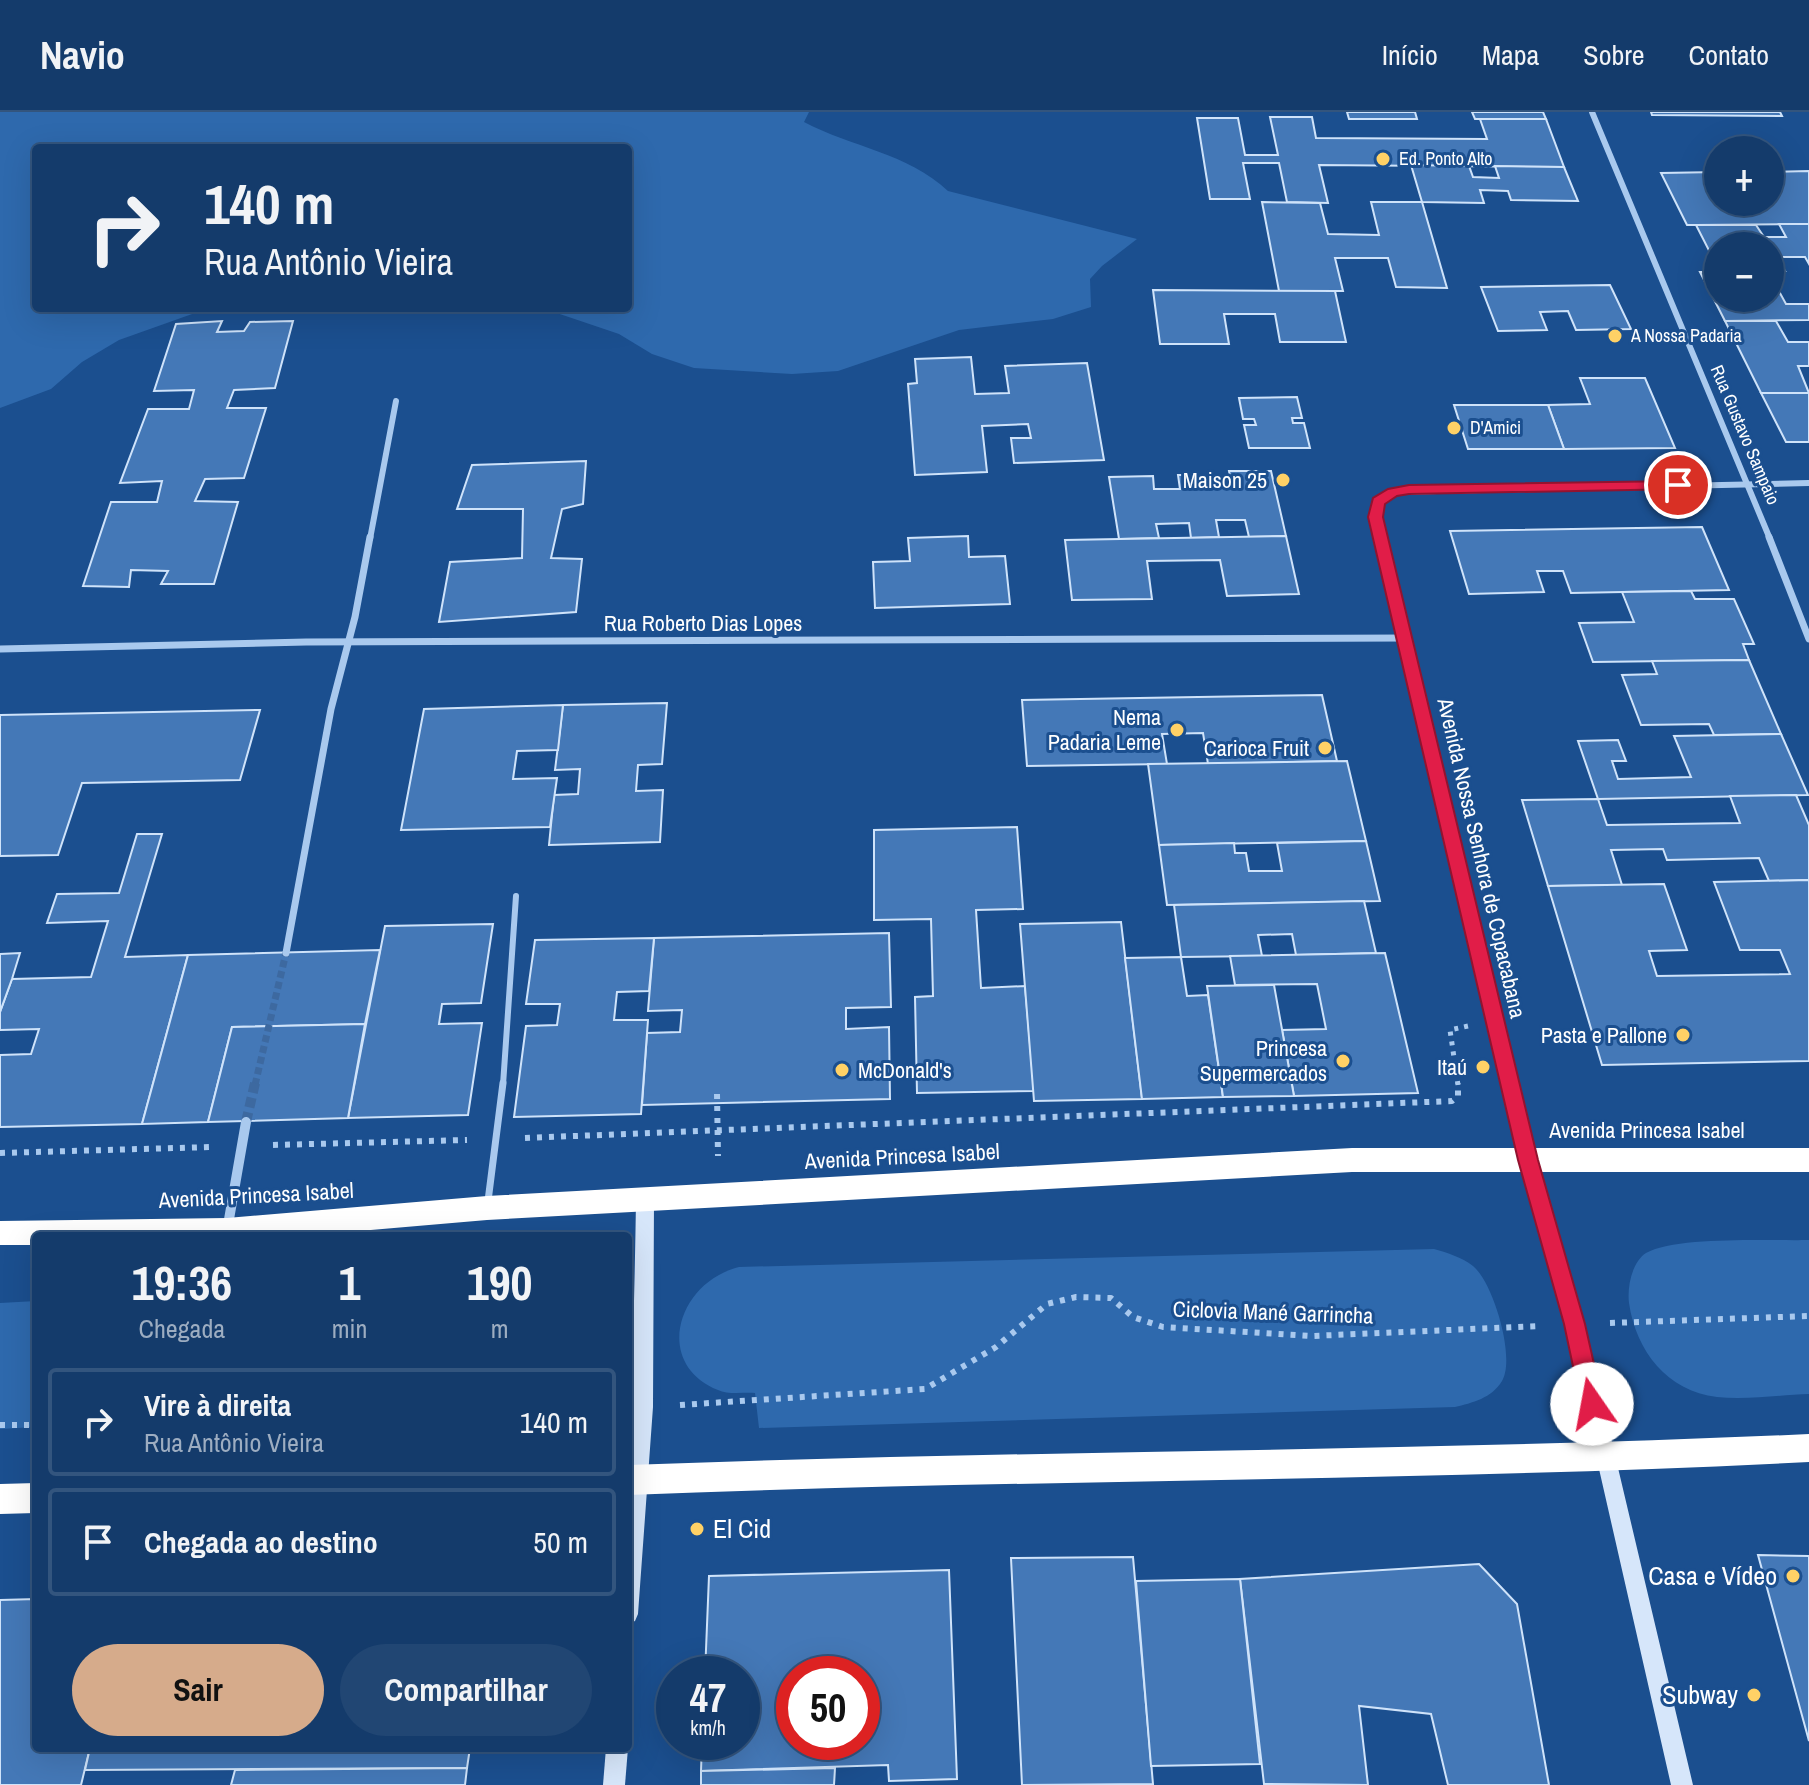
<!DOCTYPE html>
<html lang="pt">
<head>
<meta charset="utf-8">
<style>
	:root { --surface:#143b6b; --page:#214673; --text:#f1f3f6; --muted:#9dadc1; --line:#33557e; --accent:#d6ab8b }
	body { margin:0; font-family:"Archivo Narrow",sans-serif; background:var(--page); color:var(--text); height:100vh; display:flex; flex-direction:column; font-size:30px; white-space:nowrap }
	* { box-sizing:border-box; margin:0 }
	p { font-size:26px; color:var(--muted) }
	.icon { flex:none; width:44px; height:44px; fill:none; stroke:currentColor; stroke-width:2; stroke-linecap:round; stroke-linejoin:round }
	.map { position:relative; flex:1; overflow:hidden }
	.details { position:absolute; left:32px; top:1120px; width:600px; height:520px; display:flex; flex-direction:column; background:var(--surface); border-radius:8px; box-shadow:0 8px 32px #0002,0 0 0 2px var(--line) }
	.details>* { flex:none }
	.top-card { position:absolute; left:32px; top:32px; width:600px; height:168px; border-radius:8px; box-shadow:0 8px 32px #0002,0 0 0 2px var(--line); background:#143b6b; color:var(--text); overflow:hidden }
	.buttons { position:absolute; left:1704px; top:24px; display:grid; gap:16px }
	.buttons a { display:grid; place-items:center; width:80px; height:80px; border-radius:50%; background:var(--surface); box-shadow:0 8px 32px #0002,0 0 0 2px var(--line); font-size:40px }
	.speed { position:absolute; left:656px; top:1544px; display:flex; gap:16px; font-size:40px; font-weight:700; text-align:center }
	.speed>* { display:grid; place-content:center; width:104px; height:104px; border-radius:50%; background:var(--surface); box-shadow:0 8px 32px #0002,0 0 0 2px var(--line); line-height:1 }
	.speed small { font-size:20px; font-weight:400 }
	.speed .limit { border:12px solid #d22; background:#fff; color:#111 }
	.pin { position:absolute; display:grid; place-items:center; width:68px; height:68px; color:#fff; margin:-34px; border:4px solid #fff; border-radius:50%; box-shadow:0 2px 8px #0007 }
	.me { position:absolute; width:88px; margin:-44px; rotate:348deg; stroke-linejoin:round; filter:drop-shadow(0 0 6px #0008) }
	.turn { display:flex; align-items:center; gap:28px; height:168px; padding:0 40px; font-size:36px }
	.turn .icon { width:104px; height:104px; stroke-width:2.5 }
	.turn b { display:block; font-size:56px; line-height:68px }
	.eta { display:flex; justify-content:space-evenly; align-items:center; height:136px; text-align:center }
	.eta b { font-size:48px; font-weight:700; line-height:56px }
	.cta { display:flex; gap:16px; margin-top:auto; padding:16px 40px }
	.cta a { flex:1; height:92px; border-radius:48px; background:var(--accent); color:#111; font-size:32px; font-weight:700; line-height:92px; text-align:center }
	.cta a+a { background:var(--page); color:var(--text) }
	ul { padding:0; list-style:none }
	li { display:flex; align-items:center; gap:24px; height:108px; margin:0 16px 12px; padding:0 24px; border:4px solid var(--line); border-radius:8px }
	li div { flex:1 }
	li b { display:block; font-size:30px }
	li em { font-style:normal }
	header { display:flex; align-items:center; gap:48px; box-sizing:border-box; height:112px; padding:0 40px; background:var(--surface); border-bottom:2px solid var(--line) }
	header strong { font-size:38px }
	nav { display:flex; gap:44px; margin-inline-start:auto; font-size:28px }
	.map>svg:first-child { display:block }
	.green { fill:#2e69ad }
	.building { fill:#4478b7; stroke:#cfe3fa; stroke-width:2; fill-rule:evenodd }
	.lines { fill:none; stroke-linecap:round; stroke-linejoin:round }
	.street-tunnel-far1 { stroke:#3d69a0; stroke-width:7; stroke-dasharray:7 4; stroke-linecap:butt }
	.street-tunnel { stroke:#3d69a0; stroke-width:10; stroke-dasharray:10 5; stroke-linecap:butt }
	.path-far1 { stroke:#a9c9ee; stroke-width:5; stroke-dasharray:4 6; stroke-linecap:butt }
	.path { stroke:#a9c9ee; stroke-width:6; stroke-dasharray:5 7; stroke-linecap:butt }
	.lane-far1 { stroke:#a9c9ee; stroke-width:6 }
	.lane { stroke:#a9c9ee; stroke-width:7 }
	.street-far2 { stroke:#a9c9ee; stroke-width:6 }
	.street-far1 { stroke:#a9c9ee; stroke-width:7 }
	.street { stroke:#a9c9ee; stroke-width:10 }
	.secondary { fill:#d6e6fa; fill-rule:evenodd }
	.highway { fill:#fff; fill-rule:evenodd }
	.route { fill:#e11d48; stroke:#92132f; stroke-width:2 }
	.poi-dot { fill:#ffd166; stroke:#1b4f8f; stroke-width:3 }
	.labels { text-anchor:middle; stroke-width:6; stroke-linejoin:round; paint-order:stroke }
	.far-poi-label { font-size:18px; fill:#fff; stroke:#1b4f8f; text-anchor:start }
	.far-street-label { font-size:18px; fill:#fff; stroke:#1b4f8f }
	.poi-label { font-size:22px; fill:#fff; stroke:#1b4f8f; text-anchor:end }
	.street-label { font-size:22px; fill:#fff; stroke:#1b4f8f }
	.near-poi-label { font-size:26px; fill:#fff; stroke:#1b4f8f; text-anchor:end }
</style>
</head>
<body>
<header>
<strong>Navio</strong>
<nav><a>Início</a><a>Mapa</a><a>Sobre</a><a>Contato</a></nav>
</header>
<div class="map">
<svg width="1809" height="1673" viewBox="0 0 1809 1673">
	<rect width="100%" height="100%" fill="#1b4f8f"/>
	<!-- green -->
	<g class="green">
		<path d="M 0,0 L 809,0 L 804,10 C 851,35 908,41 948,79 L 1137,127 L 1102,154 L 1090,167 L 1091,195 L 1053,207 L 959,218 L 838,259 L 792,262 L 694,256 L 652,242 L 619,222 L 542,196 L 628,196 L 628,36 L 36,36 L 36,196 L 209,196 L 119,228 L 82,250 L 51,277 L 0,296 Z"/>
		<path d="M 1809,1128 L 1809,1282 C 1780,1283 1747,1288 1717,1285 C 1667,1279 1636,1239 1629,1191 C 1627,1175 1632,1150 1646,1141 C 1677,1124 1770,1129 1809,1128 Z"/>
		<path d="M 1434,1137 C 1448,1141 1461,1145 1473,1154 C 1493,1170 1516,1246 1502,1269 C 1492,1286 1472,1291 1455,1295 L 759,1316 L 755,1281 C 744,1280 728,1283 718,1278 C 652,1251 678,1170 739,1155 Z"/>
		<polygon points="36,1189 36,1315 0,1317 0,1191"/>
	</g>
	<!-- building -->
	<g class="building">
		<polygon points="1347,0 1415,0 1417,7 1349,7"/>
		<polygon points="1472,0 1543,0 1546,7 1475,7"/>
		<polygon points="1651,0 1780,0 1782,4 1652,3"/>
		<polygon points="1270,5 1312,5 1316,26 1487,27 1480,7 1546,7 1564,55 1319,53 1328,91 1287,90 1279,51 1243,51 1250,87 1210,87 1197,6 1238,6 1245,43 1278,43"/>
		<polygon points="1411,53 1469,54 1473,65 1499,66 1495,54 1564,55 1578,89 1511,88 1508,79 1480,78 1484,91 1422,90"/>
		<polygon points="1809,59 1809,112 1696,113 1687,113 1661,61 1718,60 1718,90 1770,90 1770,60"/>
		<polygon points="1262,90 1320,91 1328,122 1379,123 1371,90 1422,90 1447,176 1396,175 1388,146 1335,146 1343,179 1279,179"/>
		<polygon points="1779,112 1809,112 1809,152 1805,145 1777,145 1785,159 1770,159 1770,134 1718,134 1718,156 1696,113 1756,113 1764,125 1786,125"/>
		<polygon points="1700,160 1718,160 1718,186 1770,186 1770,163 1786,192 1809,192 1809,208 1725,209"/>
		<polygon points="1610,173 1631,217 1576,218 1568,199 1540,200 1547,218 1498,219 1481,175"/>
		<polygon points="1153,178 1335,179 1346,230 1280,230 1275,202 1224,202 1229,232 1160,232"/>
		<polygon points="222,209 217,220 244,219 250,210 293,209 275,276 234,278 227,296 266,296 244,366 205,367 195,389 238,390 214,472 161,472 168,459 131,458 129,475 83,474 111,390 157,390 162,369 120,371 148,297 189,297 194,278 154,279 176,212"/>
		<polygon points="1725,209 1776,209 1788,230 1809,230 1809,254 1798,254 1809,281 1761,281"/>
		<polygon points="971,245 975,282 1009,281 1005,254 1087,251 1104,348 1014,351 1011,326 1031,326 1028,312 982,314 987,360 915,363 908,272 917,271 915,247"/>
		<polygon points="1580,266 1645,266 1675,336 1564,337 1548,293 1590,292"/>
		<polygon points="1761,281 1809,281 1809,330 1786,330"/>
		<polygon points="1297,285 1302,306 1292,306 1293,311 1304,311 1310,336 1249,336 1244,313 1256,313 1254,307 1243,307 1239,286"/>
		<polygon points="1454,293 1548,293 1564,337 1468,337"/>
		<polygon points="586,349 583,392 562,397 551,446 582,447 576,500 439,510 450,450 522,446 523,397 457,397 472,353"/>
		<polygon points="1229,359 1271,359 1286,424 1249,425 1245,408 1216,408 1219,425 1191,426 1189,411 1156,412 1159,426 1119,427 1109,365 1153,364 1154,377 1180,377 1178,363 1205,363 1207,374 1232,374"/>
		<polygon points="1702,415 1729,478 1571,481 1563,459 1537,459 1544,480 1469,482 1450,419"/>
		<polygon points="968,424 969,445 1005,444 1010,492 875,496 873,450 910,449 908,426"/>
		<polygon points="1286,424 1299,482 1227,484 1220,448 1147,449 1152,487 1072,488 1065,428"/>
		<polygon points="1691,479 1695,487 1734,487 1754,532 1743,532 1749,548 1593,550 1579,511 1634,510 1622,480"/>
		<polygon points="1749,548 1781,622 1714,623 1709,612 1641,613 1622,563 1657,562 1652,549"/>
		<polygon points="1322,583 1337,649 1208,652 1203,621 1162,622 1167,652 1027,654 1022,588"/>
		<polygon points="667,591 662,652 638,653 636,679 663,678 660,730 549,733 554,683 578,682 580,657 555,658 563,593"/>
		<polygon points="563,593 558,638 517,639 513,667 557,666 550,715 401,718 424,597"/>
		<polygon points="260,598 240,668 82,671 58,743 0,744 0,603"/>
		<polygon points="1781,622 1808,683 1598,687 1578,629 1618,628 1626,649 1612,649 1618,667 1691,665 1674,624"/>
		<polygon points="1347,649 1366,729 1159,733 1148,652"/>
		<polygon points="1796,683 1809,713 1809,768 1769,769 1759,746 1667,748 1663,737 1611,738 1622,773 1548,774 1522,688 1598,687 1607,713 1740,711 1730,684"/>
		<polygon points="1017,715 1023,797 976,798 981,876 1025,874 1034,979 917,981 915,885 933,884 931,807 874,808 874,718"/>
		<polygon points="137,722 162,722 125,845 188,843 142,1012 0,1015 0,943 31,942 39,917 0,918 0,900 12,867 91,865 108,809 47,811 57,782 119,781"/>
		<polygon points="1366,729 1380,789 1167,793 1159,733 1234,731 1235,741 1246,741 1249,759 1282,759 1277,731"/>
		<polygon points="1809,768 1809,949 1602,953 1548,774 1664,772 1687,838 1649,839 1657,864 1790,862 1780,838 1740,838 1714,770"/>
		<polygon points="1364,789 1376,841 1296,843 1292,822 1258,823 1262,844 1181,845 1174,793"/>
		<polygon points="1121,810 1142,987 1034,989 1020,812"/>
		<polygon points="493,812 481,891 442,892 439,912 482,911 468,1003 348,1006 385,814"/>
		<polygon points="889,821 891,895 846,896 846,917 889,915 890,987 642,993 647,921 680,920 682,898 648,899 654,826"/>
		<polygon points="654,826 649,879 617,880 614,908 648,908 641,1002 514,1005 526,914 557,913 560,892 526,892 535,828"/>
		<polygon points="380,838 365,912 232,915 208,1010 142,1012 188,843"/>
		<polygon points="20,841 12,867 0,900 0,842"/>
		<polygon points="1385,841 1418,981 1294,984 1282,918 1326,917 1317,872 1235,873 1230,844"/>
		<polygon points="1181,845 1187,884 1208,883 1223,985 1142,987 1125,846"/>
		<polygon points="1274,873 1294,984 1223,985 1207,874"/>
		<polygon points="365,912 348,1006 208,1010 232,915"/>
		<polygon points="1758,1443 1809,1444 1809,1629"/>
		<polygon points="1133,1445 1153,1672 1022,1673 1011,1446"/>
		<polygon points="1479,1452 1517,1492 1549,1673 1448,1673 1431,1602 1359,1594 1368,1673 1264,1672 1240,1467"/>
		<path d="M 949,1458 L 957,1667 L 889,1669 L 888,1653 L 701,1659 L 702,1630 L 742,1630 L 742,1562 L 705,1562 L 709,1464 ZM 794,1562 L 862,1562 L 862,1630 L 794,1630 Z"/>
		<polygon points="1240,1467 1260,1652 1151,1654 1136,1469"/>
		<polygon points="36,1487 36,1636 90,1636 81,1673 0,1673 0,1488"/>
		<polygon points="90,1636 470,1636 467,1656 85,1658"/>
		<polygon points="467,1656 465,1673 231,1673 235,1658"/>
		<polygon points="835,1656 834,1673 701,1673 701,1659"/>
	</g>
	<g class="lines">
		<!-- street-tunnel-far1 -->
		<polyline class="street-tunnel-far1" points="255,973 286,841"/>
		<!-- street-tunnel -->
		<polyline class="street-tunnel" points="246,1010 255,971"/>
		<!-- path-far1 -->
		<polyline class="path-far1" points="1458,973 1450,918 1468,914"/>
		<!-- path -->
		<g class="path">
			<polyline points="717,982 718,1044"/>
			<polyline points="525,1026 1452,989 1458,984 1458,971"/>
			<polyline points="273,1033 467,1028"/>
			<polyline points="0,1041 211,1035"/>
			<polyline points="1610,1211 1809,1204"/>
			<polyline points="680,1293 925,1277 996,1235 1047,1192 1076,1185 1111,1186 1133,1205 1163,1215 1312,1224 1540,1214"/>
			<polyline points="0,1313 36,1313"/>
		</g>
		<!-- lane-far1 -->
		<polyline class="lane-far1" points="503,973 516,784"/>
		<!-- lane -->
		<polyline class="lane" points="488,1089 503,971"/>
		<!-- street-far2 -->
		<g class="street-far2">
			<polyline points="1592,0 1770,427"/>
			<polyline points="370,427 396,289"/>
			<polyline points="1381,427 1376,405 1378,390 1393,380 1809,371"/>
		</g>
		<!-- street-far1 -->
		<g class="street-far1">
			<polyline points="1381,425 1511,973"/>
			<polyline points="1769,425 1809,527"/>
			<polyline points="0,537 306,530 1406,526"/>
			<polyline points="286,841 331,597 355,505 370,425"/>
		</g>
		<!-- street -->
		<g class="street">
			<polyline points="1511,971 1528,1045"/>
			<polyline points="228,1113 246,1010"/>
		</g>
		<!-- secondary -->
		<g class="secondary">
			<polygon points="1528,1040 1534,1042 1537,1048 1584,1212 1693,1673 1671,1673 1566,1212 1519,1048 1522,1042"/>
			<path d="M 645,1080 L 651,1082 L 654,1088 L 653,1295 L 638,1502 L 635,1509 L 628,1512 C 628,1371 634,1230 636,1088 L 639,1082 Z"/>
			<polygon points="606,1636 628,1636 625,1673 603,1673"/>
		</g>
		<!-- highway -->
		<g class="highway">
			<polygon points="1352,1036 1809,1036 1809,1060 1352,1060 487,1108 301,1124 36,1124 36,1133 0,1133 0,1109 227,1106 487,1084"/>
			<path d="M 1809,1322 L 1809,1350 C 1416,1370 1022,1367 628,1383 L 628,1353 C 1022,1338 1416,1340 1809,1322 Z"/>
			<polygon points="36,1371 36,1401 0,1402 0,1372"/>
		</g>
	</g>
	<!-- route -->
	<polygon class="route" points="1678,369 1685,373 1683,377 1409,382 1397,384 1385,392 1383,405 1538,1048 1585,1212 1603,1292 1600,1300 1592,1303 1584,1300 1581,1292 1564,1212 1518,1048 1368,405 1373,386 1388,377 1409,373"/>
	<!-- markers -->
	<g class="poi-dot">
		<circle cx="1383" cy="47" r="8"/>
		<circle cx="1615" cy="224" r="8"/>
		<circle cx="1454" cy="316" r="8"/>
		<circle cx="1283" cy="368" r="8"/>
		<circle cx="1177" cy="618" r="8"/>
		<circle cx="1325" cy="636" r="8"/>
		<circle cx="1683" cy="923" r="8"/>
		<circle cx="1343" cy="949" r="8"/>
		<circle cx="1483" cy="955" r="8"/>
		<circle cx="842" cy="958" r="8"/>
		<circle cx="697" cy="1417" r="8"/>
		<circle cx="1793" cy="1464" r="8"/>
		<circle cx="1754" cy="1583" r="8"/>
	</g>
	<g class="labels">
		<!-- far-poi labels -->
		<g class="far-poi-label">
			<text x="1399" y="53">Ed. Ponto Alto</text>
			<text x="1631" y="230">A Nossa Padaria</text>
			<text x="1470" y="322">D'Amici</text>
		</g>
		<!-- far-street labels -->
		<g class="far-street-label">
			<text transform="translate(1745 323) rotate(67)" y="6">Rua Gustavo Sampaio</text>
		</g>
		<!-- poi labels -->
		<g class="poi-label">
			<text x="1267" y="376">Maison 25</text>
			<text x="1161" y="613">Nema<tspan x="1161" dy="25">Padaria Leme</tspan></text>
			<text x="1309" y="644">Carioca Fruit</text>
			<text x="1667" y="931">Pasta e Pallone</text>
			<text x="1327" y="944">Princesa<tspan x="1327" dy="25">Supermercados</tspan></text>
			<text x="1467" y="963">Itaú</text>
			<text x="858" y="966" text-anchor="start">McDonald's</text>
		</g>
		<!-- street labels -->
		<g class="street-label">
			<text x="703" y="519">Rua Roberto Dias Lopes</text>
			<text transform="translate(1482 746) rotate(77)" y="8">Avenida Nossa Senhora de Copacabana</text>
			<text x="1647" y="1026">Avenida Princesa Isabel</text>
			<text transform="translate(902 1044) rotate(-3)" y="8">Avenida Princesa Isabel</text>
			<text transform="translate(256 1083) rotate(-3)" y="8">Avenida Princesa Isabel</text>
			<text transform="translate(1273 1200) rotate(2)" y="8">Ciclovia Mané Garrincha</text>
		</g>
		<!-- near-poi labels -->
		<g class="near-poi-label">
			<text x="713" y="1426" text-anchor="start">El Cid</text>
			<text x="1777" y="1473">Casa e Vídeo</text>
			<text x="1738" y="1592">Subway</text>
		</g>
	</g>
</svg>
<div class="buttons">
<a>+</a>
<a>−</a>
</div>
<div class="speed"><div>47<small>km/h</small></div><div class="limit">50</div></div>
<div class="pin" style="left:1678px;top:373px;background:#d93025"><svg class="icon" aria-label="arrive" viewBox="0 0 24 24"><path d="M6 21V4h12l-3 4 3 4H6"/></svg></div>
<svg class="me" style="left:1592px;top:1292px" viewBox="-20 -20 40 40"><circle r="19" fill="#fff"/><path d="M0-13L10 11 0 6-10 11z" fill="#e11d48"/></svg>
<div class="top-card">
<div class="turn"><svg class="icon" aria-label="right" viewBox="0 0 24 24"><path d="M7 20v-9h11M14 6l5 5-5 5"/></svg><div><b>140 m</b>Rua Antônio Vieira</div></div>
</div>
<section class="details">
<div class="eta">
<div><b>19:36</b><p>Chegada</p></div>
<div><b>1</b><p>min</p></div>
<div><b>190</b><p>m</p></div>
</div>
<ul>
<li><svg class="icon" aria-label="right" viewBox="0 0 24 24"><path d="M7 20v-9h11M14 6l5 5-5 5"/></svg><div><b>Vire à direita</b><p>Rua Antônio Vieira</p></div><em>140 m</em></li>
<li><svg class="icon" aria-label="arrive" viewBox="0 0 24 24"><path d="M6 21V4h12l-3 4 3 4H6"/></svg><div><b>Chegada ao destino</b></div><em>50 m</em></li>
</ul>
<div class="cta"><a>Sair</a><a>Compartilhar</a></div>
</section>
</div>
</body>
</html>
